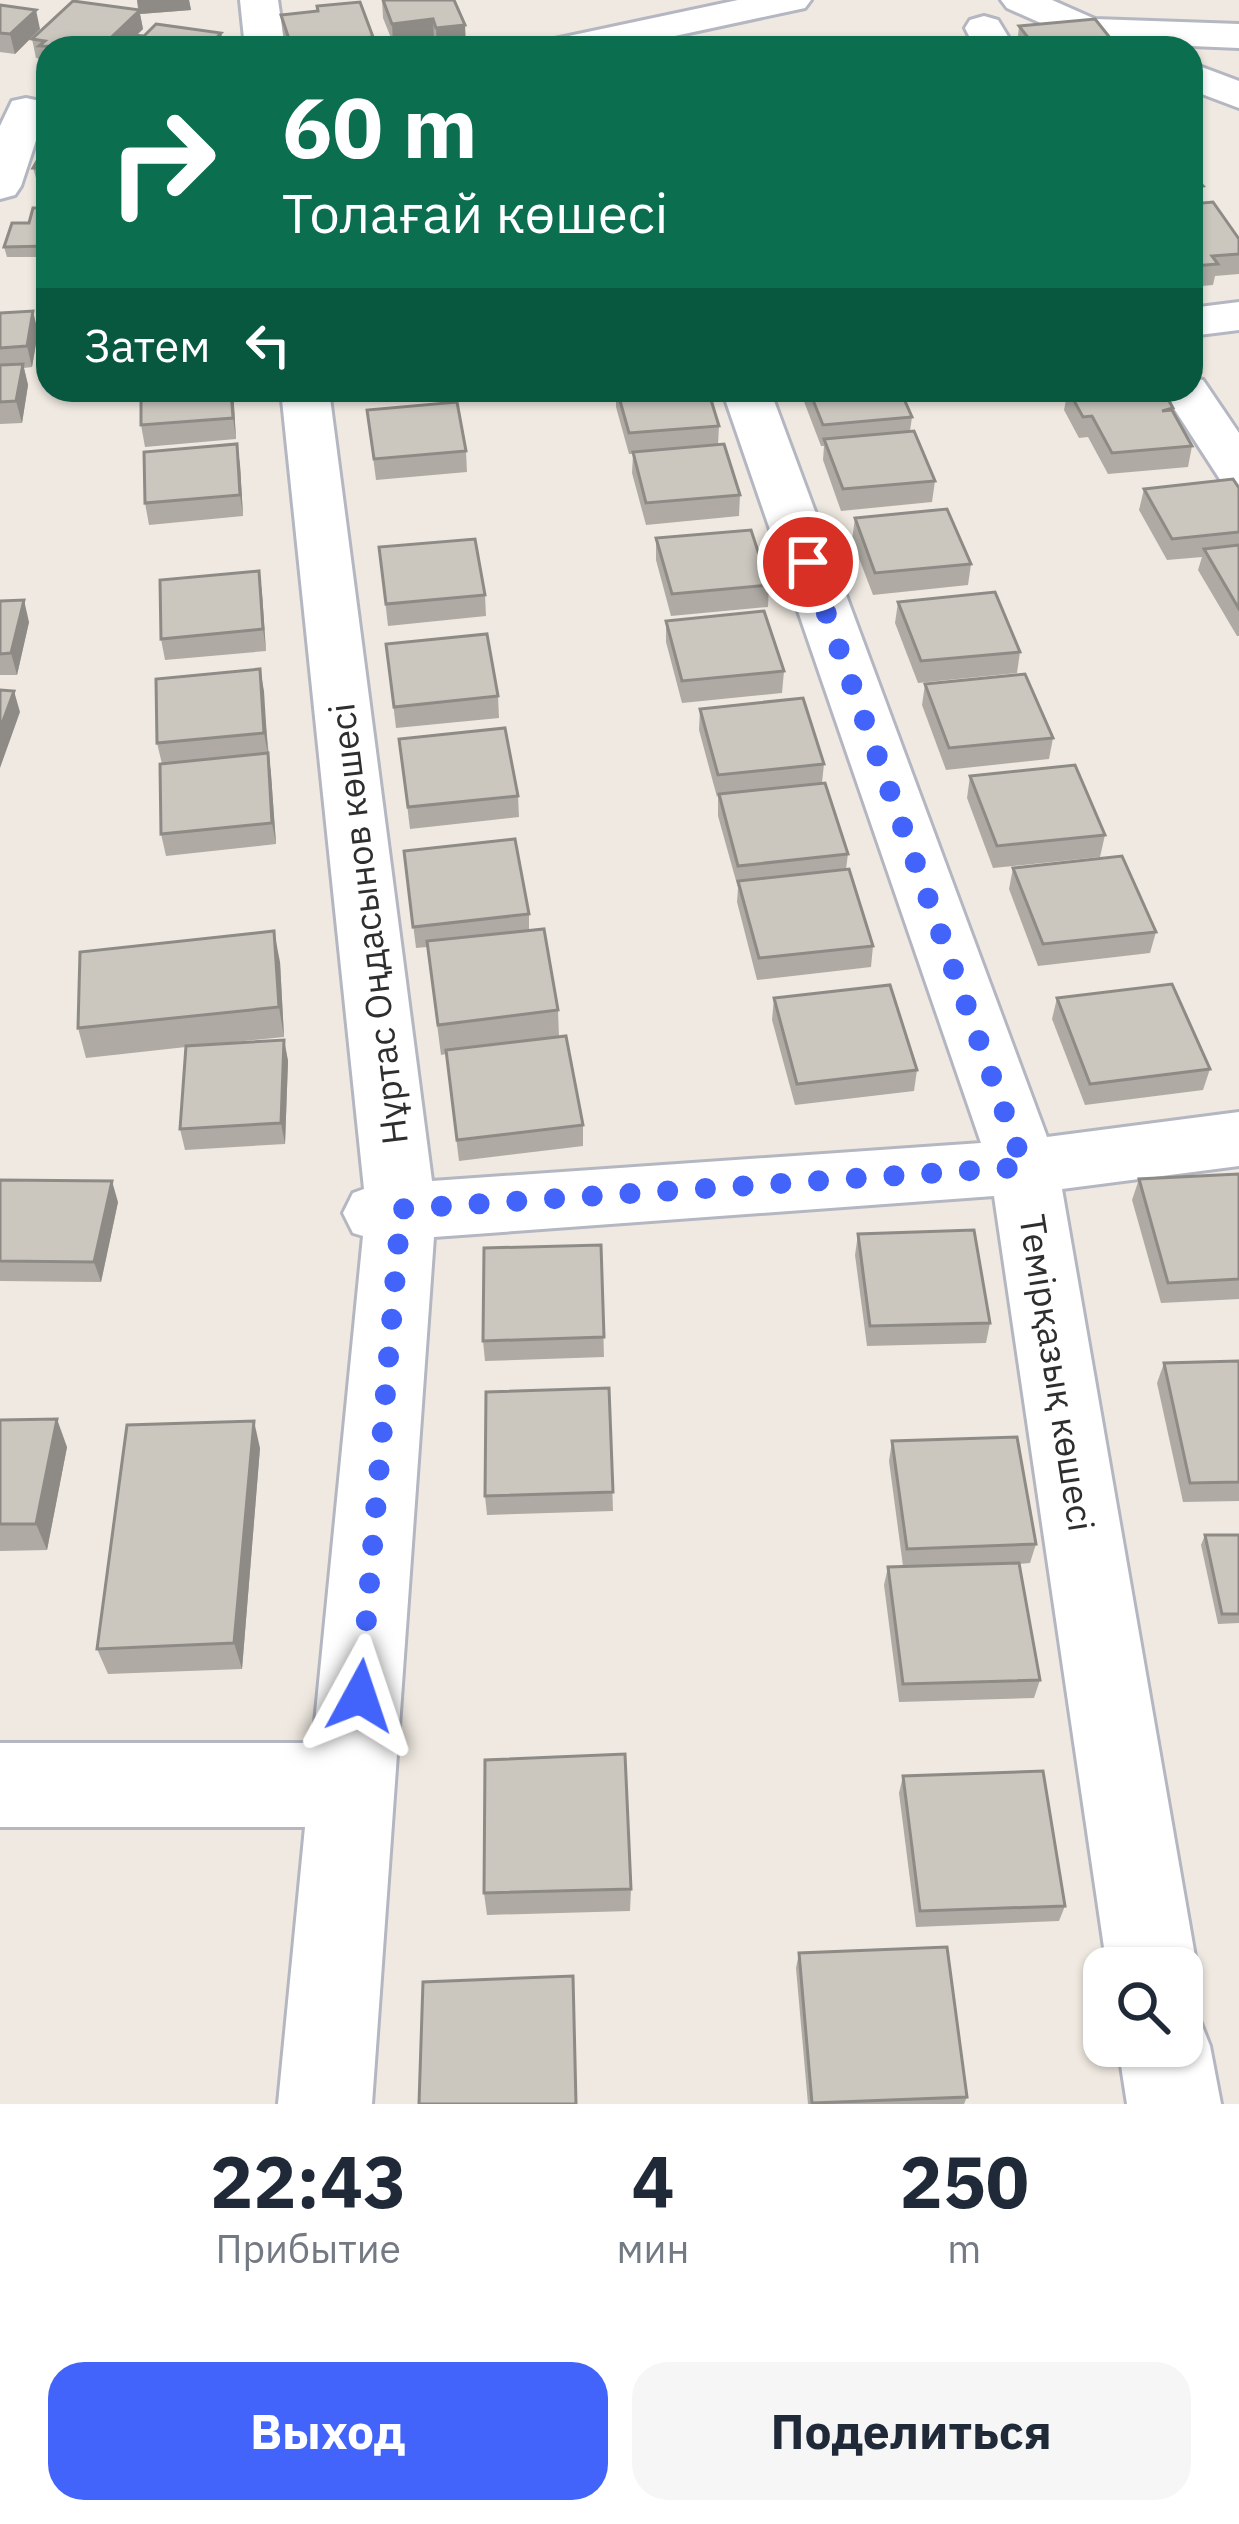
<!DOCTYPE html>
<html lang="ru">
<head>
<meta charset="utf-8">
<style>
	:root { --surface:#fff; --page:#f6f6f7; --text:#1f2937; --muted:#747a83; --accent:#4264fb }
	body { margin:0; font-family:"IBM Plex Sans",sans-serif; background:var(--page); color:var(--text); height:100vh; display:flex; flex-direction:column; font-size:45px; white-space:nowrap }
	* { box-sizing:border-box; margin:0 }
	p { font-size:39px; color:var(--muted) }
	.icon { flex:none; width:66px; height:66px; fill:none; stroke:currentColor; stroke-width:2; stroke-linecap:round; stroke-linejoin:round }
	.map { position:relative; height:2104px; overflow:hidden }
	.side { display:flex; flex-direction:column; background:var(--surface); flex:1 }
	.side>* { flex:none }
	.top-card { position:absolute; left:36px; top:36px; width:1167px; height:366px; border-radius:36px; box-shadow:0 3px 9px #0004; background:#0b6e4f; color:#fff; overflow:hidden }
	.tools { position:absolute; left:1083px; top:1947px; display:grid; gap:24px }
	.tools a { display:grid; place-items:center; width:120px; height:120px; border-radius:24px; background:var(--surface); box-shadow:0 3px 9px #0004; font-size:60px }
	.pin { position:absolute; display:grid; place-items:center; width:102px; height:102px; color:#fff; margin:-51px; border:6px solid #fff; border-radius:50%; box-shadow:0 3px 12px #0007 }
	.me { position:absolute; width:132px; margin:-66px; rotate:5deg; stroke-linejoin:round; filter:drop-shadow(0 0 9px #0008) }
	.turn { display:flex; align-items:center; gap:42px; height:252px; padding:0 48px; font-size:54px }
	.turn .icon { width:156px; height:156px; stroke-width:2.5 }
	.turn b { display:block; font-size:84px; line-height:102px }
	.then { display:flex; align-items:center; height:114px; padding:0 48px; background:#0003; gap:24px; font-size:45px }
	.eta { display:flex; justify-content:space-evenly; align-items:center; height:204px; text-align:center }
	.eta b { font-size:72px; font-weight:700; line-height:84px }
	.action { display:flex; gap:24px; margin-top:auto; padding:24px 48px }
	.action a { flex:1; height:138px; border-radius:36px; background:var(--accent); color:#fff; font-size:48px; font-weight:700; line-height:138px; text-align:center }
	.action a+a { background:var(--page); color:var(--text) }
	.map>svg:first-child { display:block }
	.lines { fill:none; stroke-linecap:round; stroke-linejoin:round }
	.minor-casing { stroke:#b4b7c1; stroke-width:6 }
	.minor { fill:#fff; fill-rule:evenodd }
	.wall { fill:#afaba4 }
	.shaded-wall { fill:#8e8b86 }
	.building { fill:#cbc7bf; stroke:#8e8b86; stroke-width:3 }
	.route { stroke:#4264fb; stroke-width:21; stroke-dasharray:0 37.8 }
	.labels { text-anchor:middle; stroke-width:10; stroke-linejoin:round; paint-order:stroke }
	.street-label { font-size:36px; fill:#2e2e2e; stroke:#fff }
</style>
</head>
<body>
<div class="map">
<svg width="1239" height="2104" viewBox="0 0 1239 2104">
	<rect width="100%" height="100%" fill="#efe9e1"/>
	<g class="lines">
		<!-- minor casing -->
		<g class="minor-casing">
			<g id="minor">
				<polygon points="240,0 278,0 285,48 245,48"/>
				<polygon points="738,0 811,0 805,8 619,48 544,48 550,40"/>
				<polygon points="1001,0 1052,0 1095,19 1239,24 1239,48 1144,44 1146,48 1097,48 1007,8"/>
				<polygon points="984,16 998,20 1015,48 975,48 965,28 970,20"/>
				<polygon points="1191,63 1239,81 1239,108 1191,90"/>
				<polygon points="26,98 40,101 46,110 21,186 15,195 0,199 0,126 12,101"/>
				<polygon points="1239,302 1239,330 1191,336 1191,308"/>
				<polygon points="1191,377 1203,380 1239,433 1239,485 1221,481 1162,390 1191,390"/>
				<polygon points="281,390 329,390 432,1181 981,1143 722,390 770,390 1047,1137 1239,1112 1239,1166 1062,1189 1197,1968 1184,2000 1182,1968 1107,1968 994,1196 434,1237 372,2104 278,2104 305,1827 0,1827 0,1743 313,1743 363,1236 353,1233 343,1213 353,1193 364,1189"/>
				<polygon points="1182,2007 1197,2013 1210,2046 1221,2104 1127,2104 1118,2046 1182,2046"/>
			</g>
		</g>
		<!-- minor -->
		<use href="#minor" class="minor"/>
	</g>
	<!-- wall -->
	<g class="wall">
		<polygon points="137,0 189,0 191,10 140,14 143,29 137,35 221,33 224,48 127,48 126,46 124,48 48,48 48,66 43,66 42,59 36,58 32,39 138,10"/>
		<polygon points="382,0 454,0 466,44 437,47 434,39 393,43 383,18"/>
		<polygon points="0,5 40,29 15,54 0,52"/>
		<polygon points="317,11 374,48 288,48 283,34 281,15"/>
		<polygon points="1019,26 1114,48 1018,48 1017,46"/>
		<polygon points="48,156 48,179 36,178 33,168"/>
		<polygon points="1191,173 1199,203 1239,239 1239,274 1215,276 1213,285 1191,287"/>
		<polygon points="48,208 48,257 7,257 4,247"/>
		<polygon points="0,313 38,332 32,367 24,368 28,385 22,423 0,424"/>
		<polygon points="233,390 236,439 145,447 141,425"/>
		<polygon points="361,390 496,390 363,401"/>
		<polygon points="616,390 708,390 719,426 718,445 740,495 739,516 646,525 632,473 633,454 629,454 616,407"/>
		<polygon points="804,390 900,390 912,417 910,431 935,481 932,502 841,511 823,460 824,446 821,446 803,399"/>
		<polygon points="1068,390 1173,408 1173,411 1192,446 1188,467 1108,474 1088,437 1079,438 1064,410"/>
		<polygon points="367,410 466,451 467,472 376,480"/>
		<polygon points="240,465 243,516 149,525 145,503"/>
		<polygon points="1239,488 1239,636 1237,636 1198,570 1202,557 1167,560 1139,510 1144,489"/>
		<polygon points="855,518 971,564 968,585 873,595 852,540"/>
		<polygon points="656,538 769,585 768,607 671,616 656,560"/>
		<polygon points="379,547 485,595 486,616 388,626"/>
		<polygon points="259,571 266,651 165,660 161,639"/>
		<polygon points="0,601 29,622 17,675 0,675"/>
		<polygon points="898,602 1020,652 1017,673 918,683 895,623"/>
		<polygon points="666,621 784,671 782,693 682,703 666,642"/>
		<polygon points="386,644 498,696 499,718 396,728"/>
		<polygon points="260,669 271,774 276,844 166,856 161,834 162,764 157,743"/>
		<polygon points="925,684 1053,738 1049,759 946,770 922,705"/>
		<polygon points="700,709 824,764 822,783 848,854 846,869 873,946 871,967 757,980 737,902 738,888 718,816 718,796 717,797 699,730"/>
		<polygon points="399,739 518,796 519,817 410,829"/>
		<polygon points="970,776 1105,835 1100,857 993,868 967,798"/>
		<polygon points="404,851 529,914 529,930 558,1010 559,1037 583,1125 583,1146 459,1161 446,1054 441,1055 427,947 416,948"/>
		<polygon points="1013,868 1156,932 1150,953 1038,966 1009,889"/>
		<polygon points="280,962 284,1037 214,1044 284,1040 288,1061 285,1144 185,1150 180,1129 186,1047 86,1058 78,1028"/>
		<polygon points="774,998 917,1070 914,1091 795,1105 772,1020"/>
		<polygon points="1057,998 1210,1069 1203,1090 1085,1105 1052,1019"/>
		<polygon points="1239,1174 1239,1299 1161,1303 1132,1200 1139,1179"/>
		<polygon points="0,1180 118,1202 101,1282 0,1281"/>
		<polygon points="858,1234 990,1323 986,1343 867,1346 855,1255"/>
		<polygon points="601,1245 604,1357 485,1361 483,1341"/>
		<polygon points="1239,1361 1239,1501 1183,1502 1157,1383 1164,1363"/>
		<polygon points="609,1388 613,1511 487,1515 485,1496"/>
		<polygon points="0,1420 67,1447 47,1550 0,1551"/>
		<polygon points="892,1441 1036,1544 1030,1563 1019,1564 1040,1680 1034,1698 899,1702 884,1585 888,1567 903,1566 889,1461"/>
		<polygon points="260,1448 242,1669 108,1674 97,1649"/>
		<polygon points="1205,1535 1239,1535 1239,1623 1218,1624 1201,1545"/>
		<polygon points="903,1776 1065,1906 1059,1921 916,1927 899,1793"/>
		<polygon points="631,1889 630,1911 487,1915 484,1893"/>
		<polygon points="799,1953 967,2097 964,2104 808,2104 796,1968"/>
	</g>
	<!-- shaded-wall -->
	<g class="shaded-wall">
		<polygon points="137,0 189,0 191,10 140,14 143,29 128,43 126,43 124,48 100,48 139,11"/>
		<polygon points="36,10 40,29 15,54 10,34"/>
		<polygon points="433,19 434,39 393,43 392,24"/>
		<polygon points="465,25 466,44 437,47 436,28"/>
		<polygon points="221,33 224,48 207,48"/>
		<polygon points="373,37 374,48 291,48 291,45"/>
		<polygon points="1115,44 1114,48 1085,48 1085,47"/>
		<polygon points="1203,186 1199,206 1191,207 1191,188"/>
		<polygon points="33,311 38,332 32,367 27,346"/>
		<polygon points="23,364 28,385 22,423 16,401"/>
		<polygon points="231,390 233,390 236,439 233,418"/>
		<polygon points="237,444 240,465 243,516 240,495"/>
		<polygon points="259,571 262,593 266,651 263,629"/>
		<polygon points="24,600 29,622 17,675 11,653"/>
		<polygon points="260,669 264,691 268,755 264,733"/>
		<polygon points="14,691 20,712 0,768 0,729"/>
		<polygon points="268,753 271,774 276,844 272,823"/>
		<polygon points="274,931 280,962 284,1037 279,1007"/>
		<polygon points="284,1040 288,1061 285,1144 281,1123"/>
		<polygon points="112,1181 118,1202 101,1282 94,1262"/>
		<polygon points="57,1419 67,1447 47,1550 36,1524"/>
		<polygon points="254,1421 260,1448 242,1669 234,1643"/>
	</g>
	<!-- building -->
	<g class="building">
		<polygon points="383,0 454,0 465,25 436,28 433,19 392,24"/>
		<polygon points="73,1 140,10 100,48 39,46 45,41 32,39"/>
		<polygon points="360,2 373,37 291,45 281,15 318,11 317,6"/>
		<polygon points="0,5 36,10 10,34 0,33"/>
		<polygon points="1095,19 1115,44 1086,48 1036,48 1019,26"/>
		<polygon points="156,24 221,33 207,48 131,48 134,44 126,43 134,35 144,36"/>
		<polygon points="40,156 48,156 48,168 33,168"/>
		<polygon points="1191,173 1203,186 1191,188"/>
		<polygon points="1213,202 1239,239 1239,254 1212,256 1218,264 1193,266 1191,263 1191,204"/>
		<polygon points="33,208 48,208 48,246 4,247 12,223 29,223"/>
		<polygon points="33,311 27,346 0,348 0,313"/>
		<polygon points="23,364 16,401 0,402 0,365"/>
		<polygon points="141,390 231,390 233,418 141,425"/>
		<polygon points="617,390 708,390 719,426 629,433"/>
		<polygon points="809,390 900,390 912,417 823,425"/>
		<polygon points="1068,390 1163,390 1173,408 1162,411 1172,410 1192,446 1112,453 1092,416 1083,417"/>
		<polygon points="457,402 466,451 374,459 367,410"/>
		<polygon points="914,431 935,481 843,489 824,439"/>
		<polygon points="237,444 240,495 145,503 144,452"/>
		<polygon points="724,444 740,495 646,503 633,452"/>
		<polygon points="1233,479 1239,488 1239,532 1172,539 1144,489"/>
		<polygon points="947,509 971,564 875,573 855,518"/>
		<polygon points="751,530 769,585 672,594 656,538"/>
		<polygon points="475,539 485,595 386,604 379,547"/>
		<polygon points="1239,545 1239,609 1204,549"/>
		<polygon points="259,571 263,629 161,639 160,580"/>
		<polygon points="995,592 1020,652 921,661 898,602"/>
		<polygon points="24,600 11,653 0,654 0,601"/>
		<polygon points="764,611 784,671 682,681 666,621"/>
		<polygon points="487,634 498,696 394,707 386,644"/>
		<polygon points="260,669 264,733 157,743 156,679"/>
		<polygon points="1025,674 1053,738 949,748 925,684"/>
		<polygon points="0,690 14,691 0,729"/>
		<polygon points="803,698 824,764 718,775 700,709"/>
		<polygon points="505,728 518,796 408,807 399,739"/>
		<polygon points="268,753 272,823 161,834 160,764"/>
		<polygon points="1075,765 1105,835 997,846 970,776"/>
		<polygon points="825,783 848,854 738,866 719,794"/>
		<polygon points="515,839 529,914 413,927 404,851"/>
		<polygon points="1122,856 1156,932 1043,944 1013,868"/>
		<polygon points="849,869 873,946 759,958 738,881"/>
		<polygon points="544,929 558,1010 438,1025 427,941"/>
		<polygon points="274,931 279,1007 78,1028 80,952"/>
		<polygon points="1172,984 1210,1069 1090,1084 1057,998"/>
		<polygon points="890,985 917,1070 797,1084 774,998"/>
		<polygon points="566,1036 583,1125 457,1140 446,1050"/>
		<polygon points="284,1040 281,1123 180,1129 186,1046"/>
		<polygon points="1239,1174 1239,1279 1168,1283 1139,1179"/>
		<polygon points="0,1180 112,1181 94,1262 0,1261"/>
		<polygon points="974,1230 990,1323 870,1326 858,1234"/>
		<polygon points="601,1245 604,1337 483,1341 484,1248"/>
		<polygon points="1239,1361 1239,1482 1190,1483 1164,1363"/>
		<polygon points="609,1388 613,1492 485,1496 486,1392"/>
		<polygon points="57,1419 36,1524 0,1524 0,1420"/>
		<polygon points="254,1421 234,1643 97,1649 127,1425"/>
		<polygon points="1017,1437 1036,1544 907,1549 892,1441"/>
		<polygon points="1205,1535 1239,1535 1239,1614 1222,1614"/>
		<polygon points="1019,1563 1040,1680 903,1684 888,1567"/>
		<polygon points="625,1754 631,1889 484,1893 485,1760"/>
		<polygon points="1043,1771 1065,1906 920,1911 903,1776"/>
		<polygon points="947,1947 967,2097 812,2103 799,1953"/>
		<polygon points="573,1976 576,2104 419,2104 423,1982"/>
	</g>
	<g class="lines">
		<!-- route -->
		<polyline class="route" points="360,1696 401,1209 1024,1167 808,562"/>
	</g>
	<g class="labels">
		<!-- street labels -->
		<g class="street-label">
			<text transform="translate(368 924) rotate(-97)" y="13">Нұртас Оңдасынов көшесі</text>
			<text transform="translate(1057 1373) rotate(81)" y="13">Темірқазық көшесі</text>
		</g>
	</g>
</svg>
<div class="tools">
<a><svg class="icon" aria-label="search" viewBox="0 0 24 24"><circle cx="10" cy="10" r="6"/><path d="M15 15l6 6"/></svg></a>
</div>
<div class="pin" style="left:808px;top:562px;background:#d93025"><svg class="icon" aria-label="arrive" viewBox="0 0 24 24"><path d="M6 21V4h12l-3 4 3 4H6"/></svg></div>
<svg class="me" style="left:360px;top:1696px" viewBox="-20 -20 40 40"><path d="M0-17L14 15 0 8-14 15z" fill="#4264fb" stroke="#fff" stroke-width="4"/></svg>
<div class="top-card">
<div class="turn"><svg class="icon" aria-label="right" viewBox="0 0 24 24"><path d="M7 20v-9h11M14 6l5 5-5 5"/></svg><div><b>60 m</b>Толағай көшесі</div></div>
<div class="then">Затем<svg class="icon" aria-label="left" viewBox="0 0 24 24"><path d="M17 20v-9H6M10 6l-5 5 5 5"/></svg></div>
</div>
</div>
<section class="side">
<div class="eta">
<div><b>22:43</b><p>Прибытие</p></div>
<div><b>4</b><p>мин</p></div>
<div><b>250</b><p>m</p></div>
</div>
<div class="action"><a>Выход</a><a>Поделиться</a></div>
</section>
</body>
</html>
